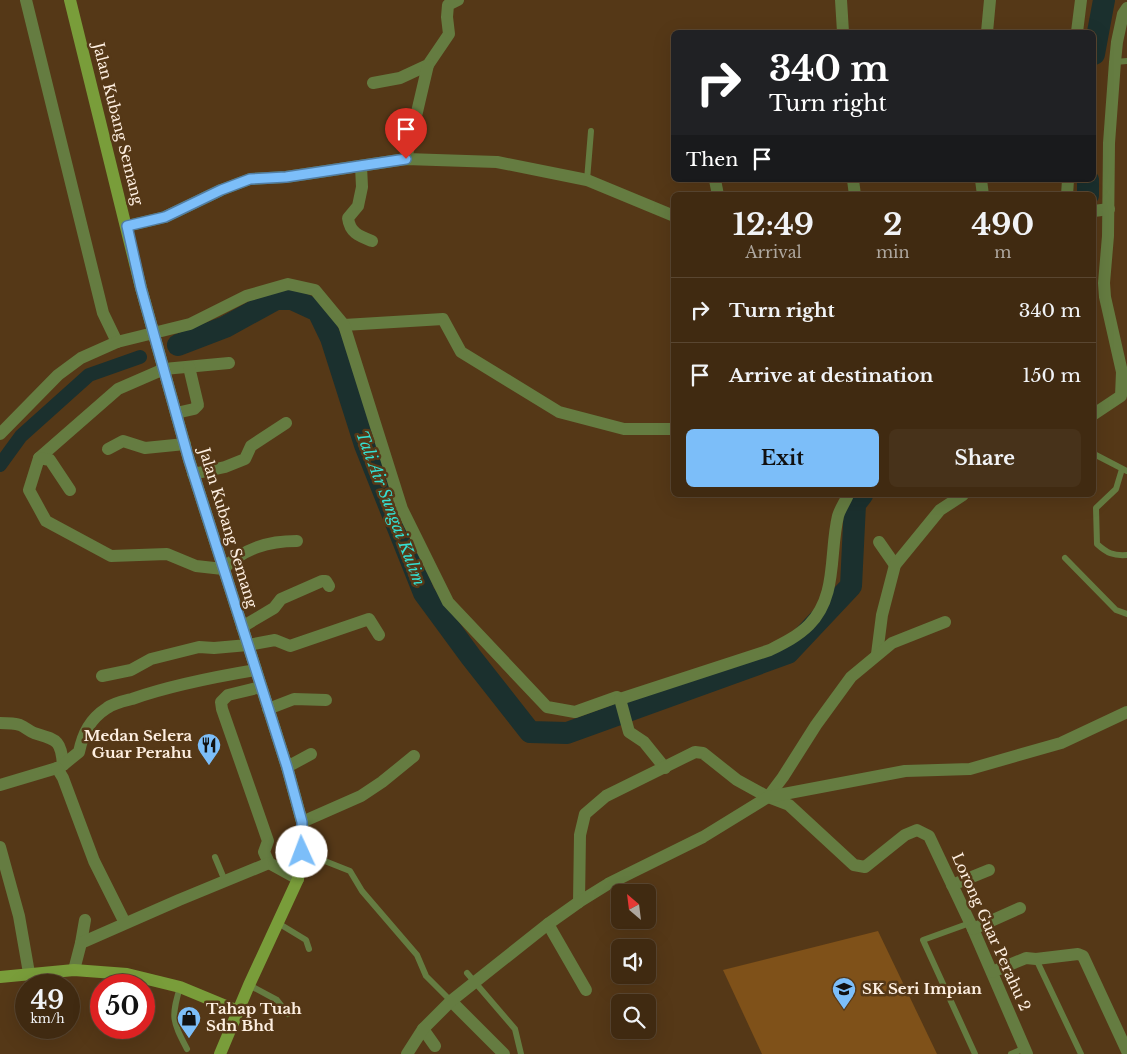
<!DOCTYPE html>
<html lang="en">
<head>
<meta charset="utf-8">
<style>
	:root { --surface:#402a11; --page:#47321a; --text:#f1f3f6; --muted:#aea79f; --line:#594631; --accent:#7cbef9 }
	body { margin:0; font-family:"Libre Baskerville",serif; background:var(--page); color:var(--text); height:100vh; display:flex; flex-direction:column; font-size:19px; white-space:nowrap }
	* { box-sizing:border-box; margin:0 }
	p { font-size:16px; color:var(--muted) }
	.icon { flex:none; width:28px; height:28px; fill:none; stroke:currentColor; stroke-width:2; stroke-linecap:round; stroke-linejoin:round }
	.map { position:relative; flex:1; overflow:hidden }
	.side { position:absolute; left:671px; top:192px; width:425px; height:305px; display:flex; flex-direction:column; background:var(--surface); border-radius:8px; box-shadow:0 5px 20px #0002,0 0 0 1px var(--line) }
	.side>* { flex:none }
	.top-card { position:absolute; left:671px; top:30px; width:425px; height:152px; border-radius:8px; box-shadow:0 5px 20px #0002,0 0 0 1px var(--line); background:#202124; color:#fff; overflow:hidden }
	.needle { width:32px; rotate:332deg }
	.tools { position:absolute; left:611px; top:884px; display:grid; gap:10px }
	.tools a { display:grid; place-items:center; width:45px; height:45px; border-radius:8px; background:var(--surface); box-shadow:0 5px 20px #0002,0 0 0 1px var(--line); font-size:25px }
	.speed { position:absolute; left:15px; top:974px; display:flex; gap:10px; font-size:25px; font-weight:700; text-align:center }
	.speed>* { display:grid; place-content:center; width:65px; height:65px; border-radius:50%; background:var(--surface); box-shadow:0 5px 20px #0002,0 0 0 1px var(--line); line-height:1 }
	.speed small { font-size:12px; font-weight:400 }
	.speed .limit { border:8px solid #d22; background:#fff; color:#111 }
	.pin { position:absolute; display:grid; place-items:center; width:42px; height:42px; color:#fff; margin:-51px -21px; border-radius:50% 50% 50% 0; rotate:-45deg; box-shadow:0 0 5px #0007 }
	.pin .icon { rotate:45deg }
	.me { position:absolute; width:55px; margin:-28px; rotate:358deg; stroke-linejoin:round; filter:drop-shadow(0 0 4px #0008) }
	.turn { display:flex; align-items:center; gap:18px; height:105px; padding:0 15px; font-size:22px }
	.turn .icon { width:65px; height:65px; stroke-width:2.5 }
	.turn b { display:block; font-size:35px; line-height:42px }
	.then { display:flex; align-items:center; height:48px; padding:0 15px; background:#0003; gap:10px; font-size:19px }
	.eta { display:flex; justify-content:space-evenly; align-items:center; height:85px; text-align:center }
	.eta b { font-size:30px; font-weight:700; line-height:35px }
	.button { display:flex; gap:10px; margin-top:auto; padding:10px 15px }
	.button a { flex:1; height:58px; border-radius:8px; background:var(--accent); color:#111; font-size:20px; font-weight:700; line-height:58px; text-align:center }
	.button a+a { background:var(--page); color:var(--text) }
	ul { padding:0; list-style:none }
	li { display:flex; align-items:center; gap:15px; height:65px; padding:0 15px; border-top:1px solid var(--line) }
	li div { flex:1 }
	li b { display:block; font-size:19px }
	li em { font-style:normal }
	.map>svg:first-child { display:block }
	.green { fill:#7f5119 }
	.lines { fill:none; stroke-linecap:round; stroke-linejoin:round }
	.canal { stroke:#1b302e; stroke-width:14 }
	.river { stroke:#1b302e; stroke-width:22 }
	.lane { stroke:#657c41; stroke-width:6 }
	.street { stroke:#657c41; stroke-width:12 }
	.secondary { stroke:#799d3a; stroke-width:12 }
	.route-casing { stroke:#517ca2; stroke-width:12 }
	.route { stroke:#7cbef9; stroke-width:9 }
	.labels { text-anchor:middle; stroke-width:5; stroke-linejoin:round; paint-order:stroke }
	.street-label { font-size:15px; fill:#feefe1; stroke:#553817 }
	.poi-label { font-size:15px; font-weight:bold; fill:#feefe1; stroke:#553817; text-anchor:start }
	.water-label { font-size:16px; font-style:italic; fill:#35dfd1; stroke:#553817 }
</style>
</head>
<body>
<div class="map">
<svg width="1127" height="1054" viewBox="0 0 1127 1054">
	<rect width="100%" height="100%" fill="#553817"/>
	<!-- green -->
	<polygon class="green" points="878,931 937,1054 762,1054 723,970"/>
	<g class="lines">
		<!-- canal -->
		<polyline class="canal" points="0,465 21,436 89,375 140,357"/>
		<!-- river -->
		<g class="river">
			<polyline points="1094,54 1104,0"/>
			<polyline points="1088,195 1088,180"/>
			<polyline points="178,345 225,327 276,299 292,299 318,311 331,338 365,445 424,593 471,657 530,732 567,733 788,653 851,586 855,504 862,495"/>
		</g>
		<!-- lane -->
		<g class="lane">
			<polyline points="1115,62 1127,61"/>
			<polyline points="587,180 591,131"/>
			<polyline points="1094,454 1127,471"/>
			<path d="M 1122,469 L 1116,489 L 1096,508 L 1097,544 C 1107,553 1113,556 1127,555"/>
			<polyline points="1065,558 1116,610 1127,614"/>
			<polyline points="302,852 350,871 362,891 417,955 426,976 451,1001"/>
			<polyline points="215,857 225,881"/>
			<polyline points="278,923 306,940 309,949"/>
			<polyline points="970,923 923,940 975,1054"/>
			<polyline points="1036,959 1081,1054"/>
			<polyline points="467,973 515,1029 521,1054"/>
			<polyline points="249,985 277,1000 288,1014"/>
			<path d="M 180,987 C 171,1018 172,1020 187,1049"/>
			<polyline points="1011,1054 1025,1048"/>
		</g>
		<!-- street -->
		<g class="street">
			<polyline points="26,0 103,313 117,342"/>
			<polyline points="841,0 843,32"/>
			<polyline points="987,32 990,0"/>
			<polyline points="1077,32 1081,0"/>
			<polyline points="373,83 400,78 428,65 449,34 447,17 448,5 458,0"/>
			<polyline points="406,159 428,65"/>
			<path d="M 361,166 L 362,187 L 358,206 L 348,218 C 350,233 359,236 372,241"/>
			<polyline points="715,180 718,195"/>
			<polyline points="853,180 855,195"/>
			<polyline points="981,180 983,195"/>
			<polyline points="1067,195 1068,180"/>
			<polyline points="1094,211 1109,209"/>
			<polyline points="127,226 165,217 221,190 250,179 286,177 406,159 497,162 587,180 674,216"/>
			<polyline points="344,325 443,319 461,352 559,412 624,429 674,429"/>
			<path d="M 229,363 L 164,369 L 118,389 L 39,458 L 29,490 L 46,521 L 111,556 L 167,554 L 196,566 L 223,569 C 245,548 268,541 297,541"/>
			<polyline points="176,413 194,409 198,405 189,367"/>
			<polyline points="1094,414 1121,396 1122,372 1105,297 1104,283 1108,236 1109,143 1115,62 1117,42 1123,14 1127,8"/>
			<polyline points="0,434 58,375 81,358 117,342 190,324 246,296 288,284 315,290 344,325 402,509 448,602 547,707 575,712 617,697 620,699"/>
			<polyline points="108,449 123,441 145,448 185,444"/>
			<polyline points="39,458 50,460 70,490"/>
			<polyline points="193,474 225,467 245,459 251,446 286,423"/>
			<polyline points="879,542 895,565"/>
			<polyline points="242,627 274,608 281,599 322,581 326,581 329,586"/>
			<polyline points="877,654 882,615 895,565 940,510 963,495"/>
			<polyline points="102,676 131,670 151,659 199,647 214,648 248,645 275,640 290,646 369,619 379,635"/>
			<polyline points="261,687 228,695 221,702 222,709 268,841 264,852 269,863 298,879"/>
			<polyline points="268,709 294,699 326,700"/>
			<path d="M 0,723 C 6,723 14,723 20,725 C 25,727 29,731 34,733 C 56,740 61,739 63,765 L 57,768 L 0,785"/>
			<path d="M 63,765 L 79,752 C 83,733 90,719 107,708 C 114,703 124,701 132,699 C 172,685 214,677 256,670"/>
			<polyline points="287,767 311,754"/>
			<polyline points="57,768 63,778 94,861 125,923"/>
			<path d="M 665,768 L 644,742 L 629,732 L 620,699 L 770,650 C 784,643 798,636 809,625 C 838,596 829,553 838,516 C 840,509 845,502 848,495"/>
			<polyline points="768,797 783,777 816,725 851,677 892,643 945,622"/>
			<polyline points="302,822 361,796 382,782 414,756"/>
			<polyline points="0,847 19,916 29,973"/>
			<polyline points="952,885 989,870"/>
			<polyline points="579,902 580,835 585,814 606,796 695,752 703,753 737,780 768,797 789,805 854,865 865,867 905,835 917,830 929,836 973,929 1027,1054"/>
			<polyline points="548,924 586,990"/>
			<polyline points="973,929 1020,908"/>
			<polyline points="81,943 85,920"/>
			<polyline points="74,970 81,943 179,900 269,863"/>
			<polyline points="992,972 1026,958 1036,959 1078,954 1083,956 1127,1051"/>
			<polyline points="451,1001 504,1054"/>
			<polyline points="423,1029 435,1046"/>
			<polyline points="407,1054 423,1029 451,1001 548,924 579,902 608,884 703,837 768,797 905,771 970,769 1061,743 1127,712"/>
		</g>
		<!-- secondary -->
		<g class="secondary">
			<polyline points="70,0 141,288 189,460 287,767 302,822 302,852 298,879 249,985 220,1054"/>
			<polyline points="0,977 74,970 127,974 180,987 238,1011"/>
		</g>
	</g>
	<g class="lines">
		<!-- route casing -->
		<g class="route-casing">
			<polyline id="route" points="302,852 302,822 287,767 189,460 141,288 127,226 165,217 221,190 250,179 286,177 406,159"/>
		</g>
		<!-- route -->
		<use href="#route" class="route"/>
	</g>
	<!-- icons -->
	<defs>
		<g id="restaurant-pin" transform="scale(1.25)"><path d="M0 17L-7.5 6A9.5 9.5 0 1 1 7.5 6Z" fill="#7cbef9" stroke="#553817"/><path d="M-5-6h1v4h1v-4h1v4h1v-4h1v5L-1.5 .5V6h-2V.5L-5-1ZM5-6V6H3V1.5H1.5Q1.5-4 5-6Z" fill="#111"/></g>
		<g id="school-pin" transform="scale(1.25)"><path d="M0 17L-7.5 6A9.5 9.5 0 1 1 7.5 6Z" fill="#7cbef9" stroke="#553817"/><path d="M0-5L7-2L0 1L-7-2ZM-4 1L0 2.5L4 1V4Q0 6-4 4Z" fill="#111"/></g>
		<g id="shop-pin" transform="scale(1.25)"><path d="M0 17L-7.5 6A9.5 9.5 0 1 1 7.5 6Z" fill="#7cbef9" stroke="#553817"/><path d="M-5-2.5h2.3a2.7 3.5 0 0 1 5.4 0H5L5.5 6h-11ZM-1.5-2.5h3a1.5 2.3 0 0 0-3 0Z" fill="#111"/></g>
	</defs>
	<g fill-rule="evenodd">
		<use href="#restaurant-pin" x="209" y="745"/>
		<use href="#school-pin" x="844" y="989"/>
		<use href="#shop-pin" x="189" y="1018"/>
	</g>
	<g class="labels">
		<!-- street labels -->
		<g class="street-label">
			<text transform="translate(118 124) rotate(76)" y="5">Jalan Kubang Semang</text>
			<text transform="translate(228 528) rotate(73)" y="5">Jalan Kubang Semang</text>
			<text transform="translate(991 932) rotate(66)" y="5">Lorong Guar Perahu 2</text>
		</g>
		<!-- poi labels -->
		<g class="poi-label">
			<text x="192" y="741" text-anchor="end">Medan Selera<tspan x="192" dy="17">Guar Perahu</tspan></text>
			<text x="862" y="994">SK Seri Impian</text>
			<text x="206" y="1014">Tahap Tuah<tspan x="206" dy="17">Sdn Bhd</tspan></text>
		</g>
		<!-- water labels -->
		<g class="water-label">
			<text transform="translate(391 508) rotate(69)" y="6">Tali Air Sungai Kulim</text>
		</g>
	</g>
</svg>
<div class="tools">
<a><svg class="needle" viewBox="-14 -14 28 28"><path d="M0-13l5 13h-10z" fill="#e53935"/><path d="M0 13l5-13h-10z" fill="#aea79f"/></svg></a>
<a><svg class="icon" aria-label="sound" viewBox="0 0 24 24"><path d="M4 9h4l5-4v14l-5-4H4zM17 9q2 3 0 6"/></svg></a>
<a><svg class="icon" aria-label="search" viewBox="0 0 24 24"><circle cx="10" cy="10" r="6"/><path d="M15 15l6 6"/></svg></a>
</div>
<div class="speed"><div>49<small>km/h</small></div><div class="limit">50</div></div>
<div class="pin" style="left:406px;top:159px;background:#d93025"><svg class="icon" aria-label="arrive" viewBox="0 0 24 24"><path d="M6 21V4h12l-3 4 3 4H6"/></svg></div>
<svg class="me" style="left:302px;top:852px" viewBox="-20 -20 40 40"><circle r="19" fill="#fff"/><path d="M0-13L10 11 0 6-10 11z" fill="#7cbef9"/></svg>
<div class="top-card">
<div class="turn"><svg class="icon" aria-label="right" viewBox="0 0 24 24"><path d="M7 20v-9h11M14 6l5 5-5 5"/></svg><div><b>340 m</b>Turn right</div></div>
<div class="then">Then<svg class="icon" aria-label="arrive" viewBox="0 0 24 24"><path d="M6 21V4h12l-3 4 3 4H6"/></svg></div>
</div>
<section class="side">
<div class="eta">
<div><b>12:49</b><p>Arrival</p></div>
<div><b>2</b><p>min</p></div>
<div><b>490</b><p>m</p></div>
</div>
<ul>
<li><svg class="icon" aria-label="right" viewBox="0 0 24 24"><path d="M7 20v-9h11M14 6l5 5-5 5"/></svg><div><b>Turn right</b></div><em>340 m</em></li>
<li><svg class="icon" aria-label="arrive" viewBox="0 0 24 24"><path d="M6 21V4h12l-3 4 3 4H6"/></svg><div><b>Arrive at destination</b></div><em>150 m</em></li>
</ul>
<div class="button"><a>Exit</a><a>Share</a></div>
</section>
</div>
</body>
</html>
